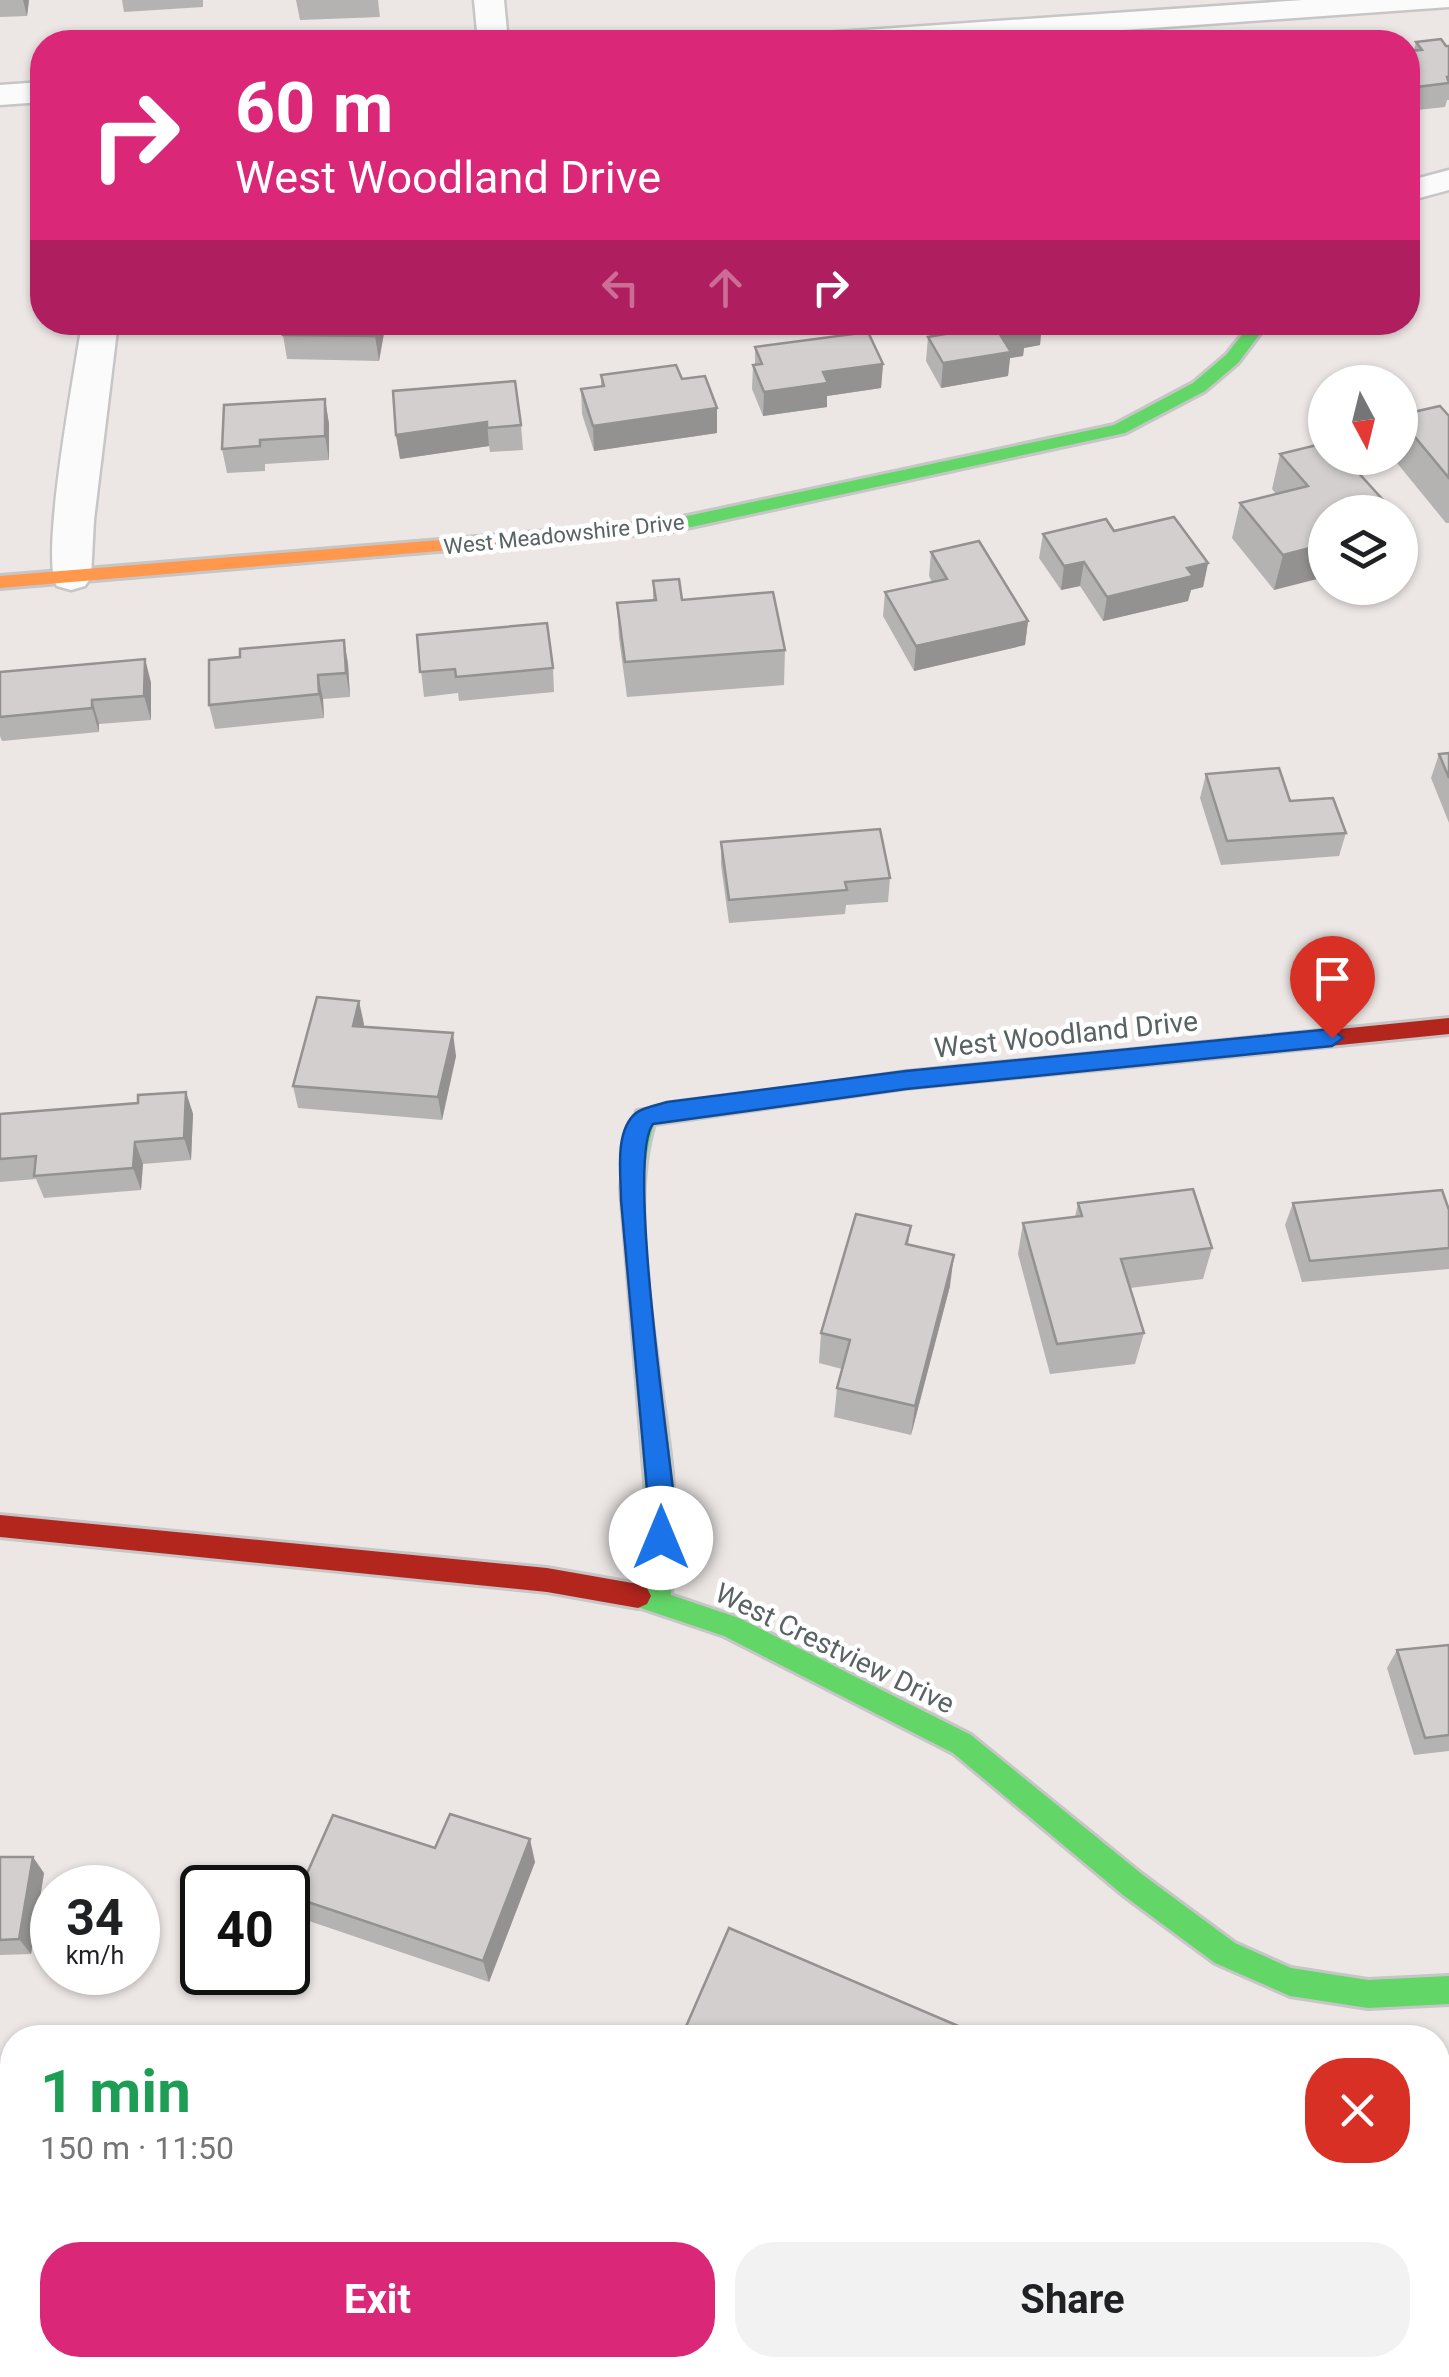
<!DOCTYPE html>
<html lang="en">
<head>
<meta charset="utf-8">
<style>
	:root { --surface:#fff; --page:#f2f2f2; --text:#202124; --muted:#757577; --accent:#db2777 }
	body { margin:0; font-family:Roboto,sans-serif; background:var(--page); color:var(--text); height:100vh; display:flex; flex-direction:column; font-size:38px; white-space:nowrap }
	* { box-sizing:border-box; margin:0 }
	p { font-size:32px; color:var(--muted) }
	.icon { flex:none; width:55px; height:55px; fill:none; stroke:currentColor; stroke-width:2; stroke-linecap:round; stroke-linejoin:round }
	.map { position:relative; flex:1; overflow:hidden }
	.side { position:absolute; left:0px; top:2025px; width:1450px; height:352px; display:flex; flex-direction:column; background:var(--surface); border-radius:40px 40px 0 0; box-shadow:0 2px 8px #0004 }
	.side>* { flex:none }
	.guide { position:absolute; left:30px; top:30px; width:1390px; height:305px; border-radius:40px; box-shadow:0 2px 8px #0004; background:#db2777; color:#fff; overflow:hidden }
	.needle { width:65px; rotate:173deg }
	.controls { position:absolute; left:1308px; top:365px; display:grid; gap:20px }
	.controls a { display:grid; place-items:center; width:110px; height:110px; border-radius:50%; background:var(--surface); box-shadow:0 2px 8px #0004; font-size:50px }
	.speed { position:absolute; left:30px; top:1865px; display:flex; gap:20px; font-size:50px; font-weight:700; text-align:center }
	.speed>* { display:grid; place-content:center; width:130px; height:130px; border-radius:50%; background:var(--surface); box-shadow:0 2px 8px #0004; line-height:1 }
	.speed small { font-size:25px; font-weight:400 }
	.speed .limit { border:5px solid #111; border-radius:15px; background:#fff; color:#111 }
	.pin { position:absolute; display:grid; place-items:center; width:85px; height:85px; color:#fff; margin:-102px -42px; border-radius:50% 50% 50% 0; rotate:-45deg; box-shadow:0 0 10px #0007 }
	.pin .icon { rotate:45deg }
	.me { position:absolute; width:110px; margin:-55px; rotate:0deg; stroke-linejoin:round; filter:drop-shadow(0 0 8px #0008) }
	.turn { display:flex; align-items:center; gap:35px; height:210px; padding:0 40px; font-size:45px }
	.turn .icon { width:130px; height:130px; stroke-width:2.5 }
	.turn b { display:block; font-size:70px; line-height:85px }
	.lanes { display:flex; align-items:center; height:95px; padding:0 40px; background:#0003; justify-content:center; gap:50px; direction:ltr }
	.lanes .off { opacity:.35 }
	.round { display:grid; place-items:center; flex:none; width:105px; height:105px; border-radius:40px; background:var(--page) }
	.headline { display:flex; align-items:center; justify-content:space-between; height:170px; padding:0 40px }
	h1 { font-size:60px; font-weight:700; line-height:75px; color:#1e9e55 }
	.primary-button { display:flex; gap:20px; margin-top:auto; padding:20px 40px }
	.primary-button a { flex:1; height:115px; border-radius:40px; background:var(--accent); color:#fff; font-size:40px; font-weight:700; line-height:115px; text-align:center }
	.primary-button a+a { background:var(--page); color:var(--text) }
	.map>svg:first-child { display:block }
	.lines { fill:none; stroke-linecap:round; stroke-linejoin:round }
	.street-casing { stroke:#c7c6c6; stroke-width:5 }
	.fast-casing { stroke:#c6c6c6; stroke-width:6 }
	.slow-casing { stroke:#c6c6c6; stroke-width:6 }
	.jam-casing { stroke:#c6c6c6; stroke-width:6 }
	.street { fill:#fcfbfb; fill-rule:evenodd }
	.fast { fill:#63d668; fill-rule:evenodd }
	.slow { fill:#ff974d; fill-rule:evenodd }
	.jam { fill:#b3261e; fill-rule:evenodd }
	.wall { fill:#b5b2b2 }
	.shaded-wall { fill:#949191 }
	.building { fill:#d3cfcf; stroke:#949191; stroke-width:2.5 }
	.route { fill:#1a73e8; stroke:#114b97; stroke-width:2.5 }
	.labels { text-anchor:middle; stroke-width:9; stroke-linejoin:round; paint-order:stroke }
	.far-street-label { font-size:22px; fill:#5a6364; stroke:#fff }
	.street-label { font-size:28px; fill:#5a6364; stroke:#fff }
</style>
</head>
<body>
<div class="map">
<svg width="1449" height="2377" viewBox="0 0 1449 2377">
	<rect width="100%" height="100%" fill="#ece7e5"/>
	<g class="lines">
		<!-- street casing -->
		<g class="street-casing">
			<g id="street">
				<polygon points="474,0 504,0 508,42 478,42"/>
				<polygon points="1303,0 1449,0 1449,7 954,42 807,42 812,35 823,33"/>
				<polygon points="42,82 42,102 0,105 0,85"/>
				<polygon points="1449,170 1449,190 1408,201 1408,181"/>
				<path d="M 82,322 L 118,322 L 94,520 L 91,577 L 85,586 L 71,590 L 57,586 C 39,559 76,366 82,322 Z"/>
			</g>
		</g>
		<!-- fast casing -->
		<g class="fast-casing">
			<g id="fast">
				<polygon points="1252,322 1269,322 1238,363 1205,391 1125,433 659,534 650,528 659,522 1114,425 1193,383 1226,355"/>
				<path d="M 1142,1049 L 1153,1057 L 1142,1065 L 906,1088 L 654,1124 C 625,1214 663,1377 672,1473 C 675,1514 673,1554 671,1595 L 739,1618 L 971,1735 L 1143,1875 L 1235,1943 L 1291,1968 L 1368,1980 L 1449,1976 L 1449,2004 L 1368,2008 L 1290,1996 L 1215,1963 L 1123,1895 L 953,1753 L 724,1636 L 629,1604 L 625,1596 L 629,1588 L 638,1584 L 646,1587 L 649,1530 L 621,1189 L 625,1146 L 637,1111 L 906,1072 Z"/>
			</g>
		</g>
		<!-- slow casing -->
		<g class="slow-casing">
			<polygon id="slow" points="659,522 665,524 665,532 0,588 0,576"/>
		</g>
		<!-- jam casing -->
		<g class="jam-casing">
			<g id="jam">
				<polygon points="1449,1018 1449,1034 1142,1065 1131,1057 1142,1049"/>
				<polygon points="0,1515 547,1568 638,1584 647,1588 651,1596 647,1604 638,1608 547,1592 0,1537"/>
			</g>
		</g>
		<!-- street -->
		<use href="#street" class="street"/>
		<!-- fast -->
		<use href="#fast" class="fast"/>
		<!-- slow -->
		<use href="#slow" class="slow"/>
		<!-- jam -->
		<use href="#jam" class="jam"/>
	</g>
	<!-- wall -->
	<g class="wall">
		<polygon points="0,0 29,0 27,16 0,17"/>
		<polygon points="122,0 203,0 203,7 124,12"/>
		<polygon points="296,0 378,0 380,17 300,20"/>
		<polygon points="1416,42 1449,46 1449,100 1447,100 1445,107 1408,111 1408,51 1414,50"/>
		<polygon points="286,322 386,322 379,361 287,359 283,335"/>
		<polygon points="927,322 1042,322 1040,345 1024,348 1023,356 1010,358 1008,376 941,388 926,361 928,337 935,335"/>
		<polygon points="755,347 883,364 881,388 827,396 827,407 763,416 752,389 753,365 755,365"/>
		<polygon points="601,375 682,379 717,433 594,451 582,414 581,389 601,387"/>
		<polygon points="325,399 329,424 329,460 265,464 265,471 227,473 222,449"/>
		<polygon points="1400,415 1449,416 1449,523 1446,523 1393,458 1400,458"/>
		<polygon points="521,425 523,450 490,452 489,446 400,459 396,435"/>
		<polygon points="1280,454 1394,512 1274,590 1232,538 1240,503 1276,494 1272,489"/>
		<polygon points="1114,531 1208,563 1203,587 1191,590 1188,601 1103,621 1080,586 1061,590 1039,558 1043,534"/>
		<polygon points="931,552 1028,621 1025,645 914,671 883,616 885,592 932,582 929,576"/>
		<polygon points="653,581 682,600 785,650 784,685 627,697 619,638 617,603 653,601"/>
		<polygon points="417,635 553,668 554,692 459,701 458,693 424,697"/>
		<polygon points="344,640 348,664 350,697 323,699 324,718 215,729 209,705 240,657"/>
		<polygon points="145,659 151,683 151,720 99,724 99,732 2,741 0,736 0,672"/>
		<polygon points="1449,753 1449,823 1431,778 1439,754"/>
		<polygon points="1206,774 1290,801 1346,833 1339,856 1221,865 1200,798"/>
		<polygon points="721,842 890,878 888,902 846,905 845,914 729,923 721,865"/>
		<polygon points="364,1024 363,1026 456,1056 442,1120 298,1108 293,1086"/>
		<polygon points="186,1092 193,1114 191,1160 143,1164 141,1190 44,1198 36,1179 0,1182 0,1114 138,1103"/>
		<polygon points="1078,1203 1212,1248 1203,1279 1130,1288 1144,1333 1135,1364 1050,1374 1018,1254 1023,1223 1075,1217"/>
		<polygon points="1293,1203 1449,1210 1449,1269 1302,1282 1285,1225"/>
		<polygon points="911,1226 908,1245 950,1286 911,1435 834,1417 837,1388 842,1369 819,1363 821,1333"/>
		<polygon points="1449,1645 1449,1751 1414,1755 1387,1668 1397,1650"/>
		<polygon points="0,1857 44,1873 31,1954 0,1955"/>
		<polygon points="535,1862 489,1982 306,1920 296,1898"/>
		<polygon points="1150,2365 1438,2365 1449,2377 1152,2377"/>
	</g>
	<!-- shaded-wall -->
	<g class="shaded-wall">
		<polygon points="23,0 29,0 27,16"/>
		<polygon points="378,322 386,322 379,361 375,336"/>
		<polygon points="1031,322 1042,322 1040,345 1024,348 1023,356 1010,358 1008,376 941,388 943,363 1021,324"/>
		<polygon points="883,364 881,388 827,396 827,407 763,416 764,392 823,372"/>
		<polygon points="325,399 329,424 329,460 325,436"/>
		<polygon points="717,408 717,433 594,451 593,426"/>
		<polygon points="487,422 489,446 400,459 396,435"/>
		<polygon points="1325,544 1325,577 1274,590 1283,555"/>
		<polygon points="1084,562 1080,586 1061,590 1064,566"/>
		<polygon points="1208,563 1203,587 1191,590 1188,601 1103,621 1107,597 1187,568"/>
		<polygon points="1028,621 1025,645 914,671 916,646"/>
		<polygon points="344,640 348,664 350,697 346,673"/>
		<polygon points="145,659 151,683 151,720 144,696"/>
		<polygon points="318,675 323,699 324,718 319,694"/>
		<polygon points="92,700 99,724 99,732 92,708"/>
		<polygon points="359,1001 364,1024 357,1048 353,1026"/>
		<polygon points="453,1033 456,1056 442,1120 438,1097"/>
		<polygon points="186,1092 193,1114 191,1160 184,1138"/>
		<polygon points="135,1142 143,1164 141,1190 133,1168"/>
		<polygon points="954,1255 950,1286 911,1435 915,1406"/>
		<polygon points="530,1839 535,1862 489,1982 483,1961"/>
		<polygon points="33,1857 44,1873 31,1954 19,1939"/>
	</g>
	<!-- building -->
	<g class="building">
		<polygon points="1441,39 1446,46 1449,46 1449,76 1447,77 1449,83 1408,88 1408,51 1422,50 1416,42"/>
		<polygon points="286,322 378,322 375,336 283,335"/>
		<polygon points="944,322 1031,322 1021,324 1026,331 1001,336 1011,352 943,363 928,337 950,333"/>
		<polygon points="868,332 883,364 823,372 828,383 764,392 753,365 762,364 755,347"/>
		<polygon points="676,365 682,379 705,376 717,408 593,426 581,389 604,386 601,375"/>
		<polygon points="515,381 521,425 487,428 487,422 396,435 393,391"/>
		<polygon points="325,399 325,436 260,440 260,446 222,449 224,405"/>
		<polygon points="1440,406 1449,416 1449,478 1400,419 1400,415"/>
		<polygon points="1325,443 1325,458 1345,458 1394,512 1325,512 1325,544 1283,555 1240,503 1308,486 1280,454"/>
		<polygon points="1174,517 1208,563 1187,568 1193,576 1107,597 1084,562 1064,566 1043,534 1106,519 1114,531"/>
		<polygon points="979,541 1028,621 916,646 885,592 947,579 931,552"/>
		<polygon points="679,579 682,600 773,592 785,650 625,662 617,603 656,600 653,581"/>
		<polygon points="547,623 553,668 456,677 455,669 420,672 417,635"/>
		<polygon points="344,640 346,673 318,675 319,694 209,705 209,660 240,657 240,649"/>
		<polygon points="145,659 144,696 92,700 92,708 0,717 0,672"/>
		<polygon points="1449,753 1449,778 1439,754"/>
		<polygon points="1279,768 1290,801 1333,798 1346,833 1227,841 1206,774"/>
		<polygon points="880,829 890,878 845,882 847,890 729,900 721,842"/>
		<polygon points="317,997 359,1001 353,1026 453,1033 438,1097 293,1086"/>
		<polygon points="186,1092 184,1138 135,1142 133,1168 34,1176 36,1156 0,1159 0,1114 138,1103 138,1095"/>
		<polygon points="1193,1189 1212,1248 1121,1259 1144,1333 1057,1344 1023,1223 1082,1216 1078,1203"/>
		<polygon points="1442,1190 1449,1210 1449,1248 1310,1261 1293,1203"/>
		<polygon points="856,1214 911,1226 906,1244 954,1255 915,1406 837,1388 850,1340 821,1333"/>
		<polygon points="1449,1645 1449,1735 1425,1738 1397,1650"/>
		<polygon points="450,1814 530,1839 483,1961 296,1898 333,1815 435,1848"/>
		<polygon points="0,1857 33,1857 19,1939 0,1940"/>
		<polygon points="729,1928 970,2031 968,2038 681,2038"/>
		<polygon points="1449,2282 1449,2377 1167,2377 1164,2365 1438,2365 1438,2283"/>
	</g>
	<!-- route -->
	<path class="route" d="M 1332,1029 L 1343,1038 L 1332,1046 L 906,1089 L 653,1124 C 626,1158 669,1447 675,1507 L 670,1546 L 661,1550 L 652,1546 L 621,1200 C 621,1174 614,1131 636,1113 C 644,1107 658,1105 667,1102 L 906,1071 Z"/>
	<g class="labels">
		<!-- far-street labels -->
		<g class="far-street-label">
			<text transform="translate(564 534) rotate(-6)" y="8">West Meadowshire Drive</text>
		</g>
		<!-- street labels -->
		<g class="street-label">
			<text transform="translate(1066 1034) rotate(-6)" y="10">West Woodland Drive</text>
			<text transform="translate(835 1648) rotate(26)" y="10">West Crestview Drive</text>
		</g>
	</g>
</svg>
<div class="controls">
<a><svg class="needle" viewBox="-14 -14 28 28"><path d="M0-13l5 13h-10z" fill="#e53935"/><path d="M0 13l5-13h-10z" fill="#757577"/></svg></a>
<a><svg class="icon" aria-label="layers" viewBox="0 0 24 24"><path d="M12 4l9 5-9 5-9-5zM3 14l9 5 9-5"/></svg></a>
</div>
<div class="speed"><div>34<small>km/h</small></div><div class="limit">40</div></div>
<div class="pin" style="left:1332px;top:1038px;background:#d93025"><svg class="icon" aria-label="arrive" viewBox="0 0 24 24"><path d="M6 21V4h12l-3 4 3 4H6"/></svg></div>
<svg class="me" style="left:661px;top:1538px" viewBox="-20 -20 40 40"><circle r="19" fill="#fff"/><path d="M0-13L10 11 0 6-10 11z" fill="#1a73e8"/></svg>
<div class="guide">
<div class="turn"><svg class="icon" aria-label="right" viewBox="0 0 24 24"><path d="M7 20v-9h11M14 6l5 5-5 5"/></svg><div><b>60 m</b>West Woodland Drive</div></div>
<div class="lanes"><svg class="icon off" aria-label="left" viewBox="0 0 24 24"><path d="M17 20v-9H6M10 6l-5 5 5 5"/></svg><svg class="icon off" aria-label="ahead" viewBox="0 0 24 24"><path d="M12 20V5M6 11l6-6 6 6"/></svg><svg class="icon" aria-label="right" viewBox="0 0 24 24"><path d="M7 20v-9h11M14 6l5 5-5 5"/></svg></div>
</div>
<section class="side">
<div class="headline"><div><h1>1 min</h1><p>150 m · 11:50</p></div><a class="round" style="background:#d93025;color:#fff"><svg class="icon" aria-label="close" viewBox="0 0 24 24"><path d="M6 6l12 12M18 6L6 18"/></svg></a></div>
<div class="primary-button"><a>Exit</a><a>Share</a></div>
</section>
</div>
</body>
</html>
